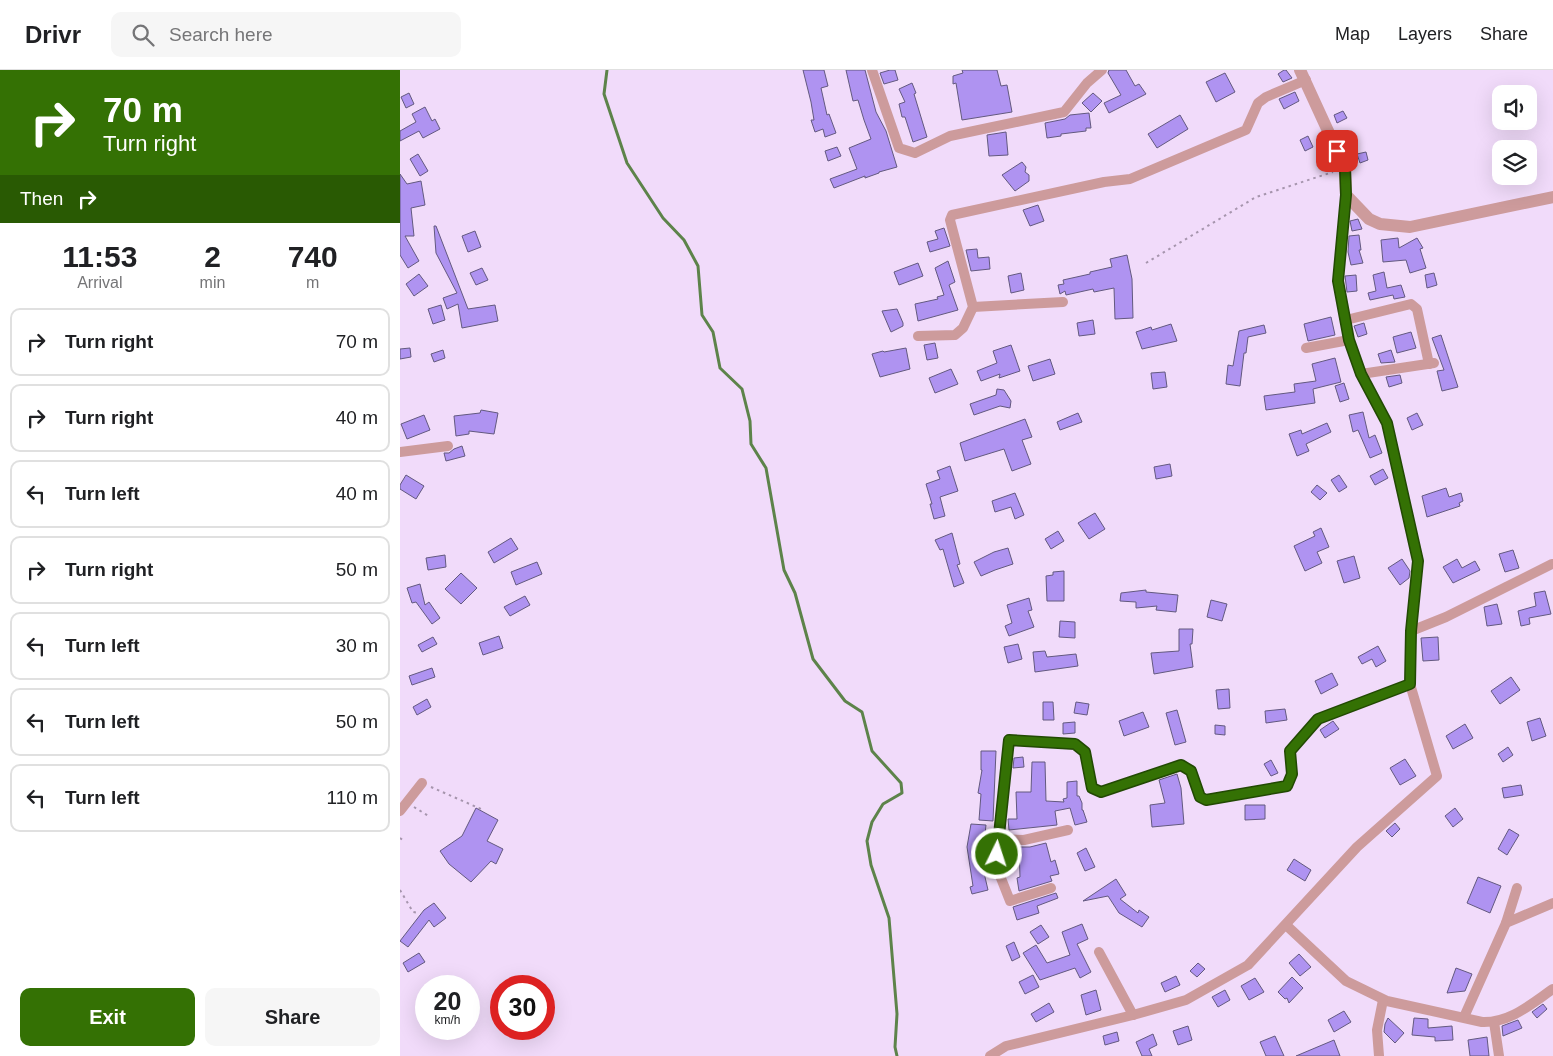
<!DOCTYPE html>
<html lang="en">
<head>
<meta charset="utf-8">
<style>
	:root { --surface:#fff; --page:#f6f6f6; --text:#202124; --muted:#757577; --line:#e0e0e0; --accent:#347104 }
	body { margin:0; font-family:Arial,sans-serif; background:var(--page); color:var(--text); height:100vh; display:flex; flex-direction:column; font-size:19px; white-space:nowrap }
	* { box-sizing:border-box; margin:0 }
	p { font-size:16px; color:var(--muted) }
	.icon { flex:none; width:28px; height:28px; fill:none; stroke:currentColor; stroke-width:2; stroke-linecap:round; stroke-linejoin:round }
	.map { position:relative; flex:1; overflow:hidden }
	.details { display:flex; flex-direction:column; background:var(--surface); width:400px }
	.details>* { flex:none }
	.banner { background:#347104; color:#fff; overflow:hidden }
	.buttons { position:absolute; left:1092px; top:15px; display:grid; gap:10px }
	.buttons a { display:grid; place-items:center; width:45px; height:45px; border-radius:10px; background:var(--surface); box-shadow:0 5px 20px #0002; font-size:25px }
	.speed { position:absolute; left:15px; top:905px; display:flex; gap:10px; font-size:25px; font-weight:700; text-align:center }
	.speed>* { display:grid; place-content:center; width:65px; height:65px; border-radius:50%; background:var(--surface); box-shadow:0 5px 20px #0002; line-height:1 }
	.speed small { font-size:12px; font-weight:400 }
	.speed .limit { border:8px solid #d22; background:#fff; color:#111 }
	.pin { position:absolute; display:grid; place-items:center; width:42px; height:42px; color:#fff; margin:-21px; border-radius:10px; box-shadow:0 2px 8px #0006 }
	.me { position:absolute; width:55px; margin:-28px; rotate:4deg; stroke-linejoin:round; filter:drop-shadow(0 0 4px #0008) }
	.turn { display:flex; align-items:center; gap:18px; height:105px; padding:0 20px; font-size:22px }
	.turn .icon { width:65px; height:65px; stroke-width:2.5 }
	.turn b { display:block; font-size:35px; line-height:42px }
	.then { display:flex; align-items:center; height:48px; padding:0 20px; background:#0003; gap:10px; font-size:19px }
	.eta { display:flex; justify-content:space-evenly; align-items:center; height:85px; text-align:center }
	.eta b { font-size:30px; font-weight:800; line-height:35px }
	.action { display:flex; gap:10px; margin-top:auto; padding:10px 20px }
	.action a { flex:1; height:58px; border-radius:10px; background:var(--accent); color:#fff; font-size:20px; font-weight:800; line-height:58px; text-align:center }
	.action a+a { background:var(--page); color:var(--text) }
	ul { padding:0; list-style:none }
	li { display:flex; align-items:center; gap:15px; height:68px; margin:0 10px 8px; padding:0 10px; border:2px solid var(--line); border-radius:10px }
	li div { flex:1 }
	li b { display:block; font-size:19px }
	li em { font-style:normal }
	header { display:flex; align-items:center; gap:30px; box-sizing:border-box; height:70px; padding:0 25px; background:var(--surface); border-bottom:1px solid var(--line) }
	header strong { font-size:24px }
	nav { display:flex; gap:28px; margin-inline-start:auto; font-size:18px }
	.search { width:350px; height:45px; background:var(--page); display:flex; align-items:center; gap:12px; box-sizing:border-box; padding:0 18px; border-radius:10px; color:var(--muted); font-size:19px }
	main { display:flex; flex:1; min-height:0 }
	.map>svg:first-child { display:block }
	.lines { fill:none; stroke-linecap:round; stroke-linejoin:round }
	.stream { stroke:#5d834a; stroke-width:3 }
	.building { fill:#af93f1; stroke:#63597f }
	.path { stroke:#a695ad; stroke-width:2; stroke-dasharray:2.5 4; stroke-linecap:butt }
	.minor { stroke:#cd9b9c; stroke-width:10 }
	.tertiary { stroke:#cd9b9c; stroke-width:12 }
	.route-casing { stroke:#224903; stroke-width:12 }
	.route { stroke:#347104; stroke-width:9 }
</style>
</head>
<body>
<header>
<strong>Drivr</strong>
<div class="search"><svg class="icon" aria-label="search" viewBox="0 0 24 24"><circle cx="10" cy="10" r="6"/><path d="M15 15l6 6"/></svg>Search here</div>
<nav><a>Map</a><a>Layers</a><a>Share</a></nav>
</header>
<main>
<section class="details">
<div class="banner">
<div class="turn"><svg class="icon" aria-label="right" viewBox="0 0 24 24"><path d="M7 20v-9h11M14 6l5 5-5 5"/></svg><div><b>70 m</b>Turn right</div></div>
<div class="then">Then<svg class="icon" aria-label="right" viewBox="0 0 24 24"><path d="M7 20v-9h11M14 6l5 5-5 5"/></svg></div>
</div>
<div class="eta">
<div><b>11:53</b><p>Arrival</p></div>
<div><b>2</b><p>min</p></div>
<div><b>740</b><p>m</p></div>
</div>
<ul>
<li><svg class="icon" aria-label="right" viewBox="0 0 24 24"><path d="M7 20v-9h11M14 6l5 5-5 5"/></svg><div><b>Turn right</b></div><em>70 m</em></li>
<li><svg class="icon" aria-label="right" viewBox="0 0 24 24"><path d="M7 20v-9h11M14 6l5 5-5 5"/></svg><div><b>Turn right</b></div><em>40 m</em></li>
<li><svg class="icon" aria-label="left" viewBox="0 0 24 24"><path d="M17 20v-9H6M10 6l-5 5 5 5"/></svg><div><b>Turn left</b></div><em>40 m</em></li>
<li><svg class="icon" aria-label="right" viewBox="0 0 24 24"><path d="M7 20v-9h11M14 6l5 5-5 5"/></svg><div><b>Turn right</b></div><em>50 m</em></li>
<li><svg class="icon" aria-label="left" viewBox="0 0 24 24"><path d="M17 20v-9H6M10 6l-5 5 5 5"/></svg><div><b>Turn left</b></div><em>30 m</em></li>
<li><svg class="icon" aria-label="left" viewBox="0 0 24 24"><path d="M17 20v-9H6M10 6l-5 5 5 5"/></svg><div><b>Turn left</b></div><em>50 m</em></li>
<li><svg class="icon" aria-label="left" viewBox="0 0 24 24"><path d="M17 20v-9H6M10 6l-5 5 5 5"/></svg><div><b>Turn left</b></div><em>110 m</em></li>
</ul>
<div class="action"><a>Exit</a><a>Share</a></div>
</section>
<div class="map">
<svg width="1153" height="986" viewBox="0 0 1153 986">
	<rect width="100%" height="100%" fill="#f1dbfa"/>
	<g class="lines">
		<!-- stream -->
		<polyline class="stream" points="207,0 204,24 227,93 263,148 284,170 298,196 302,245 313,262 320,298 342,319 350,351 351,374 366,398 384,500 395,523 413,589 445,631 462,642 472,681 501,713 502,723 483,734 472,752 467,771 471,795 489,848 497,944 495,977 497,986"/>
	</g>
	<!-- building -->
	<g class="building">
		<polygon points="403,0 424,0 428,16 421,18 427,45 429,44 436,63 425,67 423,59 415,62 411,50 414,50 411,32"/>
		<polygon points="446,0 465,0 476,42 486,61 497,97 479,102 479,103 465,108 465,106 434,118 430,109 457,99 449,78 471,69 464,50 458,30 453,31"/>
		<polygon points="490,0 495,0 498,10 484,14 480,3"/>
		<polygon points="562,0 597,0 601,16 607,15 612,42 562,50 556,13 553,14 553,6 563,3"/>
		<polygon points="709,0 726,0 735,16 739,14 746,24 709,43 704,33 721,25 708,3"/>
		<polygon points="884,0 886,0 892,8 883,12 878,4"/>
		<polygon points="825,3 835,22 816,32 806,12"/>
		<polygon points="512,13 516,23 514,24 527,67 513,72 505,47 502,47 499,34 505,32 499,19"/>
		<polygon points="895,22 899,31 884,39 879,29"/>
		<polygon points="9,23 14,34 6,38 1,27"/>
		<polygon points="693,23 702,31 691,42 682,33"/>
		<polygon points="25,37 32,51 35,49 40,59 23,68 19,61 0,71 0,61 16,52 12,44"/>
		<polygon points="943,41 947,48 937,53 934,45"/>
		<polygon points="689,43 691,58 686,58 686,61 661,64 661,66 647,68 645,53 665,49 670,45"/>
		<polygon points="780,45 788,59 757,78 748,64"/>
		<polygon points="606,62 608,85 589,86 587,65"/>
		<polygon points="908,66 913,77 905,81 900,70"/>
		<polygon points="437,77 441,86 428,91 425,81"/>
		<polygon points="966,82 968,90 960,93 957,84"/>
		<polygon points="18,84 28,101 20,106 10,89"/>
		<polygon points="622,92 626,97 625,102 629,105 629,111 615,121 602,105"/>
		<polygon points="0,104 7,114 21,111 25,135 11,138 14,166 5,166 19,191 8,198 0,185"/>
		<polygon points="638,135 644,151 630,156 623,140"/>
		<polygon points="958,149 962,159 952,161 950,151"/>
		<polygon points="34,156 36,156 68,239 95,235 98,251 62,258 58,234 47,239 43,228 57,223 36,183"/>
		<polygon points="544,158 550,176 530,182 527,172 538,169 535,161"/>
		<polygon points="75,161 81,177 68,182 62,166"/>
		<polygon points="959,165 961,180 959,180 963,193 951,195 948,182 949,166"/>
		<polygon points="998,168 999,178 1017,168 1023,178 1020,179 1026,198 1010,203 1006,190 983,192 981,170"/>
		<polygon points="577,179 578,188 589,187 590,199 571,201 566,180"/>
		<polygon points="727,185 732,209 733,248 715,249 714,218 694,222 693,219 666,225 665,221 660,224 658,215 664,214 663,210 690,204 690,202 712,197 710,189"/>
		<polygon points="548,191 555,212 549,215 558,240 518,251 515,234 538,229 537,227 544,225 535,198"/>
		<polygon points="518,193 523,206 499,215 494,202"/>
		<polygon points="82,198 88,210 76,215 70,203"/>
		<polygon points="984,202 987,218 1001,215 1005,227 994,229 993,225 970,230 968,223 976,221 973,205"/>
		<polygon points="621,203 624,220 611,223 608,206"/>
		<polygon points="1034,203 1037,215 1027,218 1025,205"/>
		<polygon points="19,204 28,216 14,226 6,214"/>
		<polygon points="956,205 957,221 947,222 945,206"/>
		<polygon points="41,235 45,250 33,254 28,239"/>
		<polygon points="497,239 503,253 503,256 491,262 482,241"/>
		<polygon points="931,247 935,265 908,271 904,254"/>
		<polygon points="693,250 695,264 679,266 677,253"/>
		<polygon points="964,253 967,264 958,267 954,256"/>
		<polygon points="771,254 777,271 742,279 736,262 751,257 752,260"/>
		<polygon points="864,255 866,263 848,267 846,283 844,283 840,316 826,314 828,295 833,296 839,261"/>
		<polygon points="1011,262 1016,278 997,283 993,267"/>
		<polygon points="1041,265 1058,317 1042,321 1037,301 1044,300 1032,268"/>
		<polygon points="535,273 538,288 527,290 524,275"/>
		<polygon points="611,275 620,301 599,308 600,304 581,311 577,301 597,293 593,281"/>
		<polygon points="10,278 11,287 0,289 0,279"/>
		<polygon points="506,278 510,299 480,307 472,284 483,281 484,282"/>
		<polygon points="43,280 45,288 34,292 31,284"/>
		<polygon points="991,280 995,292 981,293 978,284"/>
		<polygon points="935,288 941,312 913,319 915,333 866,340 864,326 895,322 894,314 916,311 912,294"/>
		<polygon points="650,289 655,304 633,311 628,296"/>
		<polygon points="551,299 558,314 535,323 529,308"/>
		<polygon points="765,302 767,317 753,319 751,303"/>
		<polygon points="1000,305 1002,313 989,317 986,307"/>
		<polygon points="944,313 949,329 940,332 935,316"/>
		<polygon points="597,319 604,320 611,331 610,338 600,336 574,345 570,334 596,325"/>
		<polygon points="81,340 98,343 94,364 69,361 69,364 56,366 54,346 80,343"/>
		<polygon points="963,342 969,368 975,365 982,383 970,388 958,360 953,362 949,345"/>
		<polygon points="678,343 682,352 660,360 657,352"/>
		<polygon points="1017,343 1023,355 1012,360 1007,348"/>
		<polygon points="24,345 30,360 7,369 1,354"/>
		<polygon points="625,349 632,367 622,370 631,394 612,401 604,379 565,391 560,373"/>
		<polygon points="927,353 931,362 906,374 909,381 897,386 889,364 901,360 902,364"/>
		<polygon points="62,376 65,386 46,391 44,383 49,383 54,379"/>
		<polygon points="770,394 772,406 756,409 754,397"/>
		<polygon points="550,396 558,421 540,427 545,446 534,449 530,434 532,434 526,414 540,409 537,401"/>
		<polygon points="983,399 988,408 975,415 970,406"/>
		<polygon points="6,405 24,416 16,429 0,419 0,415"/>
		<polygon points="939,405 947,417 939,422 931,410"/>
		<polygon points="917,415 927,423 920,430 911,422"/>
		<polygon points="1046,418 1049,427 1061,423 1063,431 1059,433 1060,436 1027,447 1022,426"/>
		<polygon points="615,423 624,445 615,449 611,437 595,442 592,431"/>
		<polygon points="695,443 705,459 689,469 678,453"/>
		<polygon points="921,458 929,477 917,482 922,493 905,501 894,476 915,466 913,462"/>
		<polygon points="658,461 664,471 651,479 645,469"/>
		<polygon points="552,463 560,494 557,495 564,513 554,517 543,479 540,480 535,470"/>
		<polygon points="111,468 118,479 94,493 88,482"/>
		<polygon points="608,478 613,494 595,500 581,506 574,492 594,482"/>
		<polygon points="1113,480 1119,498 1105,502 1099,484"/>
		<polygon points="45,485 46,497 28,500 26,488"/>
		<polygon points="954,486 960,508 944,513 937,491"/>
		<polygon points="1002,489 1010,501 1009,508 1000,515 988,498"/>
		<polygon points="1057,489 1062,498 1075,491 1080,500 1053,513 1043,497"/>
		<polygon points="137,492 142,504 116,515 111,502"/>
		<polygon points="664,501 664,531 647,531 646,506 653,505 653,502"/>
		<polygon points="61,503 77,518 61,534 45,519"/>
		<polygon points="20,514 25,535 29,532 40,548 32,554 16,532 12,533 7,518"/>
		<polygon points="746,520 746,522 778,525 776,542 756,540 757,536 736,538 736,532 720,531 721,523"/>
		<polygon points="1145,521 1151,544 1129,548 1130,554 1121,556 1118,541 1136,536 1134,523"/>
		<polygon points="125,526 130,535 110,546 104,537"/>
		<polygon points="629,528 632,540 628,541 634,557 609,566 605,556 612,553 607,535"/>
		<polygon points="811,530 827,534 822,551 807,547"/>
		<polygon points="1097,534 1102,554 1087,556 1084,537"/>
		<polygon points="660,551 675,552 675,568 659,567"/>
		<polygon points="779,559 793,559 792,574 790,574 793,597 754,604 751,583 779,581"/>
		<polygon points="99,566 103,578 83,585 79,573"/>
		<polygon points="33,567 37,574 22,582 18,575"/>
		<polygon points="1038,567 1039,590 1023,591 1021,568"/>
		<polygon points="618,574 622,589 608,593 604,577"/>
		<polygon points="978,576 986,591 976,597 972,589 962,594 958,587"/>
		<polygon points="645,581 647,587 676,584 678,596 635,602 633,582"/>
		<polygon points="32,598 35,607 12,615 9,606"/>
		<polygon points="932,603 938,615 921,624 915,611"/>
		<polygon points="1111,607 1120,620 1100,634 1091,621"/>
		<polygon points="829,619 830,638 818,639 816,620"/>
		<polygon points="27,629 31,637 17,645 13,637"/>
		<polygon points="643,632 653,632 654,650 643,650"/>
		<polygon points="676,632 689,634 687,645 674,643"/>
		<polygon points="885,639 887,650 866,653 865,641"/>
		<polygon points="777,640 786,672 775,675 766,643"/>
		<polygon points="743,642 749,657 724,666 719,651"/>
		<polygon points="1140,648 1146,666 1132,671 1127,652"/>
		<polygon points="933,651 939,659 925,668 920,660"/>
		<polygon points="675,652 675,663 663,664 663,653"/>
		<polygon points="1065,654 1073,668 1053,679 1046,666"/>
		<polygon points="815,655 825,656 825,665 815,664"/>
		<polygon points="1108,677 1113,685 1103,692 1098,684"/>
		<polygon points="581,681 596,681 593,751 579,750 581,724 578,723 582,700 581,700"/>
		<polygon points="623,687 624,697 613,698 614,688"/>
		<polygon points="1005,689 1016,706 1000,715 990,698"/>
		<polygon points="871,690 878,703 871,706 864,694"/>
		<polygon points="632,692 645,692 646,731 664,732 663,729 667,728 667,712 677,711 677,726 679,726 682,733 682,740 683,740 687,752 675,755 670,738 655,741 657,755 609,760 608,749 617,749 616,722 631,722"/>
		<polygon points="777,704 781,718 784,754 752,757 750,735 765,733 759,710"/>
		<polygon points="1121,715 1123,725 1104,728 1102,718"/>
		<polygon points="845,735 865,735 865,749 845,750"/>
		<polygon points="76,738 98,750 87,771 103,779 96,794 91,791 71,812 49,794 40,781 62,766"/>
		<polygon points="1055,738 1063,749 1053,757 1045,746"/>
		<polygon points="995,753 1000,759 992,767 986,761"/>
		<polygon points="571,754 586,755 584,773 586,794 582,794 588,820 572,824 570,817 573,816 567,777"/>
		<polygon points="1109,759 1119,765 1107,785 1098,779"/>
		<polygon points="646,773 651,792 655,790 659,804 650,806 652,811 619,821 617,808 620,807 619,777 630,777"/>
		<polygon points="686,778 695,797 685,801 677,783"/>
		<polygon points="894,789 911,800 905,811 887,800"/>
		<polygon points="1078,807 1101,816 1090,843 1067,833"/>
		<polygon points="716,809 726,825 720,829 738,843 739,840 749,847 742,857 719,843 708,826 683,831"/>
		<polygon points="656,823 658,828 637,836 639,843 617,850 613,837"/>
		<polygon points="34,833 46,848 34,857 29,850 8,877 0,871 24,840"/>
		<polygon points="682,854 688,869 677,874 691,902 680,908 675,898 640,910 623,883 636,875 647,893 670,885 662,862"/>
		<polygon points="641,855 649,867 638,874 630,862"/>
		<polygon points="614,872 620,887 612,891 606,876"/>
		<polygon points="19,883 25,892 8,902 3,893"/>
		<polygon points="899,884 911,897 900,906 889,893"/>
		<polygon points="798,893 805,899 797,907 790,901"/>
		<polygon points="1056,898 1072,904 1065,921 1047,923"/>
		<polygon points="633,905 639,917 625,924 619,912"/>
		<polygon points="776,906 780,915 765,922 761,913"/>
		<polygon points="892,907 903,918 889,933 887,928 885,929 878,922"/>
		<polygon points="855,908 864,922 849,930 841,916"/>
		<polygon points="696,920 701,940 686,945 681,925"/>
		<polygon points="825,920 830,930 818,937 812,927"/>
		<polygon points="649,933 654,942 636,952 631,944"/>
		<polygon points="1143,934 1147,939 1137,948 1132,942"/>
		<polygon points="944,941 951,952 934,962 928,950"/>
		<polygon points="988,948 1004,963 995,973 984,962 985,954"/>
		<polygon points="1014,948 1028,949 1028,958 1052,956 1053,970 1035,971 1035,967 1012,965"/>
		<polygon points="1118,950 1122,958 1103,966 1102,956"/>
		<polygon points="788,956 792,970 778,975 773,961"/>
		<polygon points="717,962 719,971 705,975 703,966"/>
		<polygon points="753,964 757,975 749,979 752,986 742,986 736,972"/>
		<polygon points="875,966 884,986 866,986 860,972"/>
		<polygon points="1087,967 1089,986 1070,986 1068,970"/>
		<polygon points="934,970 940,986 896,986"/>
	</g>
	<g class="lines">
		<!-- path -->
		<g class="path">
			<polyline points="746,193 856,127 933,102"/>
			<polyline points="31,717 81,739"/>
			<polyline points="14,737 30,747"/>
			<polyline points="0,768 4,771"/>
			<polyline points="0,820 13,842 18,843"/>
		</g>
		<!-- minor -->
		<g class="minor">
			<polyline points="472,0 499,78 515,83 550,66 664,42 687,13 702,0"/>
			<polyline points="573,237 663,232"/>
			<polyline points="946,250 1011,234 1017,239 1029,294"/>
			<polyline points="518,266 555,265 563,258 573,237 550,150 552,145 704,112 730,109 846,60 858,33 866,27 906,10"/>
			<polyline points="906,278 949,270"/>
			<polyline points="961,304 1034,293"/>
			<polyline points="0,382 48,376"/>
			<polyline points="1011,561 1046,547 1152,494"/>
			<polyline points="0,741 22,713"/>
			<polyline points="598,769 624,770 668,760"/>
			<polyline points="651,818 610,831 597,798 598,769 609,670 675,674 685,682 692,718 701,722 781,695 791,701 800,727 806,730 887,716 892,704 890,681 918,649 1010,614"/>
			<polyline points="1106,853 1117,818"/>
			<path d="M 886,855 L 946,911 L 987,931 L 1082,952 C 1110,953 1131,934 1153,919"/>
			<polyline points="699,882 733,945"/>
			<polyline points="1064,947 1106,853 1153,833"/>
			<polyline points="1094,952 1099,986"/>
			<polyline points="590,986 606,976 733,945 786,930 848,895 957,777 1037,706 1010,614 1011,561 1018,491 987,353 961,304 949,270 938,211 946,125"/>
			<polyline points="979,986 977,960 983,930"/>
		</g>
		<!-- tertiary -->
		<polyline class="tertiary" points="900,0 945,98 946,125 969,149 980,154 1010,157 1153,127"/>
	</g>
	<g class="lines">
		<!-- route casing -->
		<g class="route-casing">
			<polyline id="route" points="597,784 609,670 675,674 685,682 692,718 701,722 781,695 791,701 800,727 806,730 887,716 892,704 890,681 918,649 1010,614 1011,561 1018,491 987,353 961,304 949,270 938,211 946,125 945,98 937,81"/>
		</g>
		<!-- route -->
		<use href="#route" class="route"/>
	</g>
</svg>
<div class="buttons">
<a><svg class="icon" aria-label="sound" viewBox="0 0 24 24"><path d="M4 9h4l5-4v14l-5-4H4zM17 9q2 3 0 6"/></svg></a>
<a><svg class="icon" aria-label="layers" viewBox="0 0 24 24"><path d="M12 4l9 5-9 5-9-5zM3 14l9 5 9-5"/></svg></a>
</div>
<div class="speed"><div>20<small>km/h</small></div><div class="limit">30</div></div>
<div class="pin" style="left:937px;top:81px;background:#d93025"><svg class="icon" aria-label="arrive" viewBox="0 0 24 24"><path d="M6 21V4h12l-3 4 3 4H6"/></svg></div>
<svg class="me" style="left:597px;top:784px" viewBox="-20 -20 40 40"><circle r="17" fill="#347104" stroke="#fff" stroke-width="3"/><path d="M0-11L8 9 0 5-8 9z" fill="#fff"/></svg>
</div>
</main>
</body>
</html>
